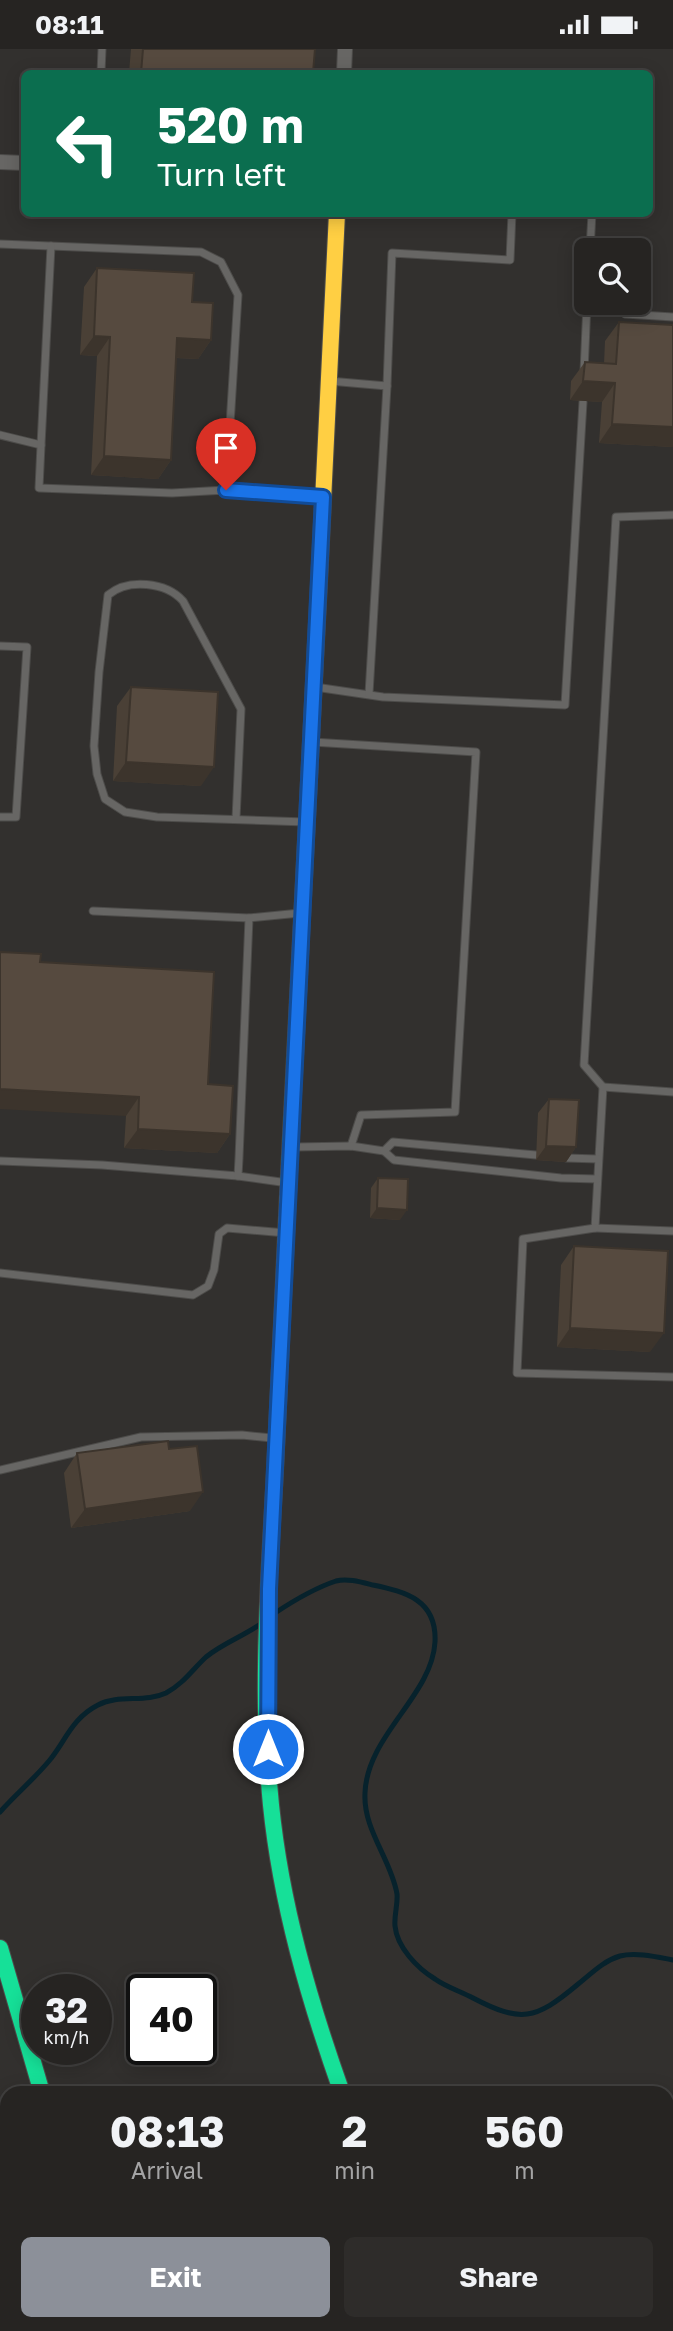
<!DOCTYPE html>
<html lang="en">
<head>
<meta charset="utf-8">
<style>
	:root { --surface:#262422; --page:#2e2c2a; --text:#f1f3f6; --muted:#a4a4a5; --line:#424140; --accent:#8c9099 }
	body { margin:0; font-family:"Golos Text",sans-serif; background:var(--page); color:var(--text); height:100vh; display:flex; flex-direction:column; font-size:26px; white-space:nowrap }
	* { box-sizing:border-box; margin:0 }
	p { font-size:23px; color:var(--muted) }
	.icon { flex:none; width:38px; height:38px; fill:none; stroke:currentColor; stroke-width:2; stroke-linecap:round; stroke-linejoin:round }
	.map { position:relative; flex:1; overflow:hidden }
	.drawer { position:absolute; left:0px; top:2037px; width:674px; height:245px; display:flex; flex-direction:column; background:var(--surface); border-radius:21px 21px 0 0; box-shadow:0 4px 18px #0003,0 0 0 2px var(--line) }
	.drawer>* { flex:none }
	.guide { position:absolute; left:21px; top:21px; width:632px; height:147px; border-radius:10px; box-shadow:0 4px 18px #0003,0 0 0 2px var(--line); background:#0b6e4f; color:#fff; overflow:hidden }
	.buttons { position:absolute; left:574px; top:189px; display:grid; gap:14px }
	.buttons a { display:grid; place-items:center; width:77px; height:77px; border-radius:10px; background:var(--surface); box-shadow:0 4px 18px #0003,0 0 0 2px var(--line); font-size:35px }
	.speed { position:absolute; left:21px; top:1925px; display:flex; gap:14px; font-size:35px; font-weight:700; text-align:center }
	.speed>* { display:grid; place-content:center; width:91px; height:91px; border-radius:50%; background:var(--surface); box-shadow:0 4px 18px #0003,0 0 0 2px var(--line); line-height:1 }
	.speed small { font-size:18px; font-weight:400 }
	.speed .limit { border:4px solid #111; border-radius:10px; background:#fff; color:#111 }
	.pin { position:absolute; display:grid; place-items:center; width:60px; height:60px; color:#fff; margin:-72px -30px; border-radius:50% 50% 50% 0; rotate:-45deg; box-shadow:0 0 7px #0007 }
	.pin .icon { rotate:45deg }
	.me { position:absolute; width:77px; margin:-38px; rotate:0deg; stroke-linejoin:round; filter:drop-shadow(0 0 5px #0008) }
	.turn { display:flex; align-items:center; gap:24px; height:147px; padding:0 21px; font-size:32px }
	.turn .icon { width:91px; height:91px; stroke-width:2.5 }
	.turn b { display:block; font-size:49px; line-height:60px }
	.eta { display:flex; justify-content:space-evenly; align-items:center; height:119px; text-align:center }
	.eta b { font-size:42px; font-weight:700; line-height:49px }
	.button { display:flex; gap:14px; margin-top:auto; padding:14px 21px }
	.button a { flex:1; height:80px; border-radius:10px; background:var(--accent); color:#fff; font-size:28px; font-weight:700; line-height:80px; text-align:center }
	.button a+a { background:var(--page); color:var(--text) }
	.status { display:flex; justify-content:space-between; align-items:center; height:49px; padding:0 35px; background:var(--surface); direction:ltr }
	.status svg { height:19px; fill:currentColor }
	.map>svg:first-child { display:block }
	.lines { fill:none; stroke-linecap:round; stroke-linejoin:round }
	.stream { stroke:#07222c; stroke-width:5 }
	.lane-casing { stroke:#4d4c4a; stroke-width:9 }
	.street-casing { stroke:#4d4c4a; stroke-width:16 }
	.fast-casing { stroke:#4d4c4a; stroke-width:18 }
	.slow-casing { stroke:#4d4c4a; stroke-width:18 }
	.lane { stroke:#676664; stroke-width:7 }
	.street { stroke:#676664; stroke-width:14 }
	.fast { stroke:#16e098; stroke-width:16 }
	.slow { stroke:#ffcf43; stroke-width:16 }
	.wall { fill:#4a4036 }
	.shaded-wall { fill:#3c342c }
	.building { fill:#564a3f; stroke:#3c342c; stroke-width:2 }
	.route-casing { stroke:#114b97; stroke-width:18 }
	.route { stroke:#1a73e8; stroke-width:12 }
</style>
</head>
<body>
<div class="status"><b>08:11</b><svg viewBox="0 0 49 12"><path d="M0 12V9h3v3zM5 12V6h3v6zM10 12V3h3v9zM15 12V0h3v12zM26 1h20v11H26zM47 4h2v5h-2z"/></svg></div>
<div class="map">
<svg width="673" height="2282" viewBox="0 0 673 2282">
	<rect width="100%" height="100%" fill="#32302e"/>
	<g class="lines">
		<!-- stream -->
		<g class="stream">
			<path d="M 275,1564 C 293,1552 315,1539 336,1532 C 347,1529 361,1533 373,1536 C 406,1543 437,1551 435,1593 C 432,1647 367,1686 365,1744 C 363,1781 391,1810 397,1845 C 398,1855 394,1866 395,1877 C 397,1898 417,1919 435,1930 C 446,1938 460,1942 473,1949 C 521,1974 535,1971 577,1936 C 591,1925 603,1912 620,1907 C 636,1903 657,1908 673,1911"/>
			<path d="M 0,1763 C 16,1745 34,1730 49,1712 C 65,1693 72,1669 98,1656 C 119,1645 145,1654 166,1644 C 183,1635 193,1620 206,1608 C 223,1594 244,1587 262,1574"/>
		</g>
		<!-- lane casing -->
		<g class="lane-casing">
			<g id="lane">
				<polyline points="101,24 102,0"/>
				<polyline points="0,195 201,203 221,213 238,246 226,441 172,444 39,439 41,396 0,386"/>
				<polyline points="590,201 592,164"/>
				<polyline points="625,265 673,268"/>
				<polyline points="584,323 587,254"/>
				<polyline points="329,332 387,337 392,204 510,211 512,164"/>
				<polyline points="41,396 51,197"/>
				<polyline points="226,441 319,448"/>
				<polyline points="673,466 616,468 584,1016 603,1038 595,1179 673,1182"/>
				<polyline points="0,597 27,598 16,768 0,768"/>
				<polyline points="315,638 383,648 565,656 583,353"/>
				<polyline points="369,645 387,337"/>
				<polyline points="312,693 476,703 455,1063 361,1066 351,1097"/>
				<path d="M 236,770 L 241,660 L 183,552 C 166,533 128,529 108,546 L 99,623 L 94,697 L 97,725 L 105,750 L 125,763 L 157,768 L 306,773"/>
				<polyline points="93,862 249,869"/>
				<polyline points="603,1038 673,1043"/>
				<polyline points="295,1098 351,1097 384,1102 394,1111 561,1129 597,1130"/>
				<polyline points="384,1102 393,1093 536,1106"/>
				<polyline points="566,1109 598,1110"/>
				<polyline points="0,1112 102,1116 238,1127"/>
				<polyline points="288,1134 238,1127 239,1109 249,869 300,864"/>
				<polyline points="595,1179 523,1190 517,1324 673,1328"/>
				<polyline points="0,1224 193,1246 208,1237 214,1221 219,1185 227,1179 286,1184"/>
				<polyline points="0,1421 141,1388 242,1386 272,1389"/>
			</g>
		</g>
		<!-- street casing -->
		<g class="street-casing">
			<g id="street">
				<polyline points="344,24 345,0"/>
				<polyline points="0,113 24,114"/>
				<polyline points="444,2275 447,2282"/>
			</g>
		</g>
		<!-- fast casing -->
		<g class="fast-casing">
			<g id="fast">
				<polyline points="288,1145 320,514"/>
				<path d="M 275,1422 C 269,1532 260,1645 271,1756 C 281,1855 309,1951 342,2044"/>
				<polyline points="0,1899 42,2044"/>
				<polyline points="0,2110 7,2134"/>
				<polyline points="47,2275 49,2282"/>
				<polyline points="105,2275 107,2282"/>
			</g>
		</g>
		<!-- slow casing -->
		<g class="slow-casing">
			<g id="slow">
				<polyline points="320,514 337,164"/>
				<polyline points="275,1422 288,1145"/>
			</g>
		</g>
		<!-- lane -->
		<use href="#lane" class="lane"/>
		<!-- street -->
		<use href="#street" class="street"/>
		<!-- fast -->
		<use href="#fast" class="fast"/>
		<!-- slow -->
		<use href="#slow" class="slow"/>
	</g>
	<!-- wall -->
	<g class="wall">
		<polygon points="131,0 315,0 313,24 129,24"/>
		<polygon points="97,219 192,253 211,291 198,310 176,309 171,411 158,430 91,426 97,307 80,306 84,238"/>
		<polygon points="619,273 673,276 673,398 599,394 602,353 570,351 571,332 585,313 604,315 605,292"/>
		<polygon points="131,638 201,737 113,732 117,657"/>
		<polygon points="40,913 208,1035 230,1085 217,1104 124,1099 126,1067"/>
		<polygon points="549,1050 576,1098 566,1113 536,1111 538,1064"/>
		<polygon points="378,1129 400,1171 370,1169 371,1139"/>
		<polygon points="574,1197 650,1303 557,1298 561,1216"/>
		<polygon points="169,1400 190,1462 71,1479 64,1424 77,1404"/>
	</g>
	<!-- shaded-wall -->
	<g class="shaded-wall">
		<polygon points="94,287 110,288 97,307 80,306"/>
		<polygon points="177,289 211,291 198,310 164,308"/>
		<polygon points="583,332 615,334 602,353 570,351"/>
		<polygon points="612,375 673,378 673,398 599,394"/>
		<polygon points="104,407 171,411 158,430 91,426"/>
		<polygon points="126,713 214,718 201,737 113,732"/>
		<polygon points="0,1040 139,1048 126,1067 0,1060"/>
		<polygon points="138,1080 230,1085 217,1104 124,1099"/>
		<polygon points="546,1097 576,1098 566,1113 536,1111"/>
		<polygon points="377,1159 407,1161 400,1171 370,1169"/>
		<polygon points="570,1279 664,1284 650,1303 557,1298"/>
		<polygon points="203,1443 190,1462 71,1479 85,1460"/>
	</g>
	<!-- building -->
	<g class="building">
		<polygon points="143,0 315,0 313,24 141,24"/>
		<polygon points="97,219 194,224 192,253 213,254 211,291 177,289 171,411 104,407 110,288 94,287"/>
		<polygon points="619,273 673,276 673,378 612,375 615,334 583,332 585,313 616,315"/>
		<polygon points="131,638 218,643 214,718 126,713"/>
		<polygon points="0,903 41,905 40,913 214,923 208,1035 233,1037 230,1085 138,1080 139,1048 0,1040"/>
		<polygon points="549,1050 579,1051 576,1098 546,1097"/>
		<polygon points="378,1129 408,1130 407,1161 377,1159"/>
		<polygon points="574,1197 668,1202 664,1284 570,1279"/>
		<polygon points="168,1392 169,1400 197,1397 203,1443 85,1460 77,1404"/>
	</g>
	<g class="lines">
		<!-- route casing -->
		<g class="route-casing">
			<polyline id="route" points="226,441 323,448 269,1540 268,1700"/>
		</g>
		<!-- route -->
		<use href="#route" class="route"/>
	</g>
</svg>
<div class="buttons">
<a><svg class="icon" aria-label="search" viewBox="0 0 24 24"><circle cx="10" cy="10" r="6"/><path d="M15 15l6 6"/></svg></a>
</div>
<div class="speed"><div>32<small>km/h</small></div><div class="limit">40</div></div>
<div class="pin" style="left:226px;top:441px;background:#d93025"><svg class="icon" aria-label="arrive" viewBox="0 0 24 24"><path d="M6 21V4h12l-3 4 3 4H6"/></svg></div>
<svg class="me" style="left:268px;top:1700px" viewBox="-20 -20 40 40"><circle r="17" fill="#1a73e8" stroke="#fff" stroke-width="3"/><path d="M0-11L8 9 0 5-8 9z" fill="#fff"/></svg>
<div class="guide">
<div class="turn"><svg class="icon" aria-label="left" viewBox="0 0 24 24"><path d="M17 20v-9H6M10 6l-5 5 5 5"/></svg><div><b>520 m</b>Turn left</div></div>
</div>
<section class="drawer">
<div class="eta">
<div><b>08:13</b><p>Arrival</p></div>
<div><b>2</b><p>min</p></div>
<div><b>560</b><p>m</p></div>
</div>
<div class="button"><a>Exit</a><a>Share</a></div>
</section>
</div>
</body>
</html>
